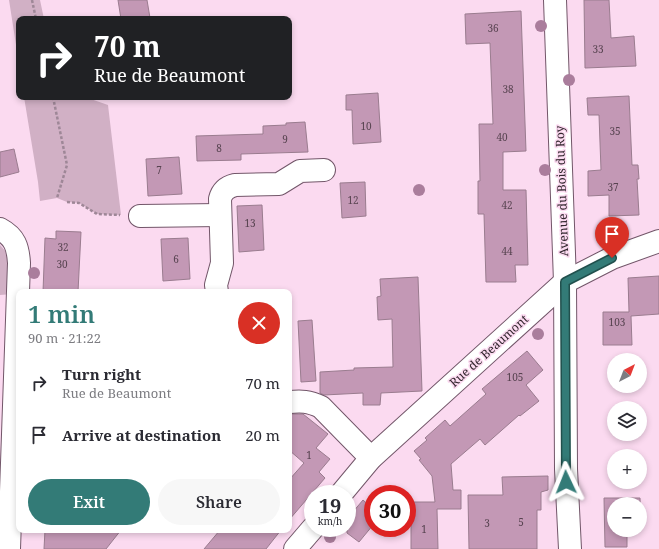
<!DOCTYPE html>
<html lang="en">
<head>
<meta charset="utf-8">
<style>
	:root { --surface:#fff; --page:#f7f7f7; --text:#2b2b33; --muted:#7c7c81; --accent:#337b77 }
	body { margin:0; font-family:"Noto Serif",serif; background:var(--page); color:var(--text); height:100vh; display:flex; flex-direction:column; font-size:15px; white-space:nowrap }
	* { box-sizing:border-box; margin:0 }
	p { font-size:13px; color:var(--muted) }
	.icon { flex:none; width:22px; height:22px; fill:none; stroke:currentColor; stroke-width:2; stroke-linecap:round; stroke-linejoin:round }
	.map { position:relative; flex:1; overflow:hidden }
	.sheet { position:absolute; left:16px; top:289px; width:276px; height:244px; display:flex; flex-direction:column; background:var(--surface); border-radius:8px; box-shadow:0 2px 6px #0003 }
	.sheet>* { flex:none }
	.top-card { position:absolute; left:16px; top:16px; width:276px; height:84px; border-radius:8px; box-shadow:0 2px 6px #0003; background:#202124; color:#fff; overflow:hidden }
	.needle { width:26px; rotate:42deg }
	.tools { position:absolute; left:607px; top:353px; display:grid; gap:8px }
	.tools a { display:grid; place-items:center; width:40px; height:40px; border-radius:50%; background:var(--surface); box-shadow:0 2px 6px #0003; font-size:20px }
	.speed { position:absolute; left:304px; top:485px; display:flex; gap:8px; font-size:20px; font-weight:700; text-align:center }
	.speed>* { display:grid; place-content:center; width:52px; height:52px; border-radius:50%; background:var(--surface); box-shadow:0 2px 6px #0003; line-height:1 }
	.speed small { font-size:10px; font-weight:400 }
	.speed .limit { border:6px solid #d22; background:#fff; color:#111 }
	.pin { position:absolute; display:grid; place-items:center; width:34px; height:34px; color:#fff; margin:-41px -17px; border-radius:50% 50% 50% 0; rotate:-45deg; box-shadow:0 0 4px #0007 }
	.pin .icon { rotate:45deg }
	.me { position:absolute; width:44px; margin:-22px; rotate:358deg; stroke-linejoin:round; filter:drop-shadow(0 0 3px #0008) }
	.turn { display:flex; align-items:center; gap:14px; height:84px; padding:0 12px; font-size:18px }
	.turn .icon { width:52px; height:52px; stroke-width:2.5 }
	.turn b { display:block; font-size:28px; line-height:34px }
	.round { display:grid; place-items:center; flex:none; width:42px; height:42px; border-radius:21px; background:var(--page) }
	.summary { display:flex; align-items:center; justify-content:space-between; height:68px; padding:0 12px }
	h1 { font-size:24px; font-weight:600; line-height:30px; color:var(--accent) }
	.button { display:flex; gap:8px; margin-top:auto; padding:8px 12px }
	.button a { flex:1; height:46px; border-radius:24px; background:var(--accent); color:#fff; font-size:16px; font-weight:600; line-height:46px; text-align:center }
	.button a+a { background:var(--page); color:var(--text) }
	ul { padding:0; list-style:none }
	li { display:flex; align-items:center; gap:12px; height:52px; padding:0 12px }
	li div { flex:1 }
	li b { display:block; font-size:15px }
	li em { font-style:normal }
	.map>svg:first-child { display:block }
	.green { fill:#d1b0c5 }
	.building { fill:#c398b5; stroke:#9a7c8f }
	.lines { fill:none; stroke-linecap:round; stroke-linejoin:round }
	.minor-casing { stroke:#725669; stroke-width:24 }
	.path { stroke:#9e8797; stroke-width:2.5; stroke-dasharray:3 2; stroke-linecap:butt }
	.minor { stroke:#fff; stroke-width:22 }
	.tree { fill:#aa7d9c }
	.route-casing { stroke:#21504d; stroke-width:10 }
	.route { stroke:#337b77; stroke-width:7 }
	.labels { text-anchor:middle; stroke-width:3; stroke-linejoin:round; paint-order:stroke }
	.number-label { font-size:10px; fill:#574350 }
	.street-label { font-size:12px; fill:#33272f; stroke:#fbdaf0 }
</style>
</head>
<body>
<div class="map">
<svg width="659" height="549" viewBox="0 0 659 549">
	<rect width="100%" height="100%" fill="#fbdaf0"/>
	<!-- green -->
	<g class="green">
		<polygon points="9,0 40,0 44,19 19,19 19,64"/>
		<polygon points="24,97 85,97 108,105 121,215 97,214 79,203 67,202 57,198 40,201 38,182"/>
		<polygon points="0,245 8,254 13,294 0,295"/>
	</g>
	<!-- building -->
	<g class="building">
		<polygon points="118,0 147,0 150,18 142,19 121,19"/>
		<polygon points="584,0 609,0 611,38 634,36 636,66 585,68"/>
		<polygon points="521,11 526,151 503,152 503,190 526,190 528,265 515,265 516,282 486,282 484,214 478,214 478,181 480,181 479,124 493,124 490,43 466,44 465,14"/>
		<polygon points="378,93 381,142 353,144 352,110 346,110 346,95"/>
		<polygon points="629,96 632,165 638,165 639,179 637,179 639,215 609,216 609,195 588,196 588,171 601,170 599,115 588,115 587,98"/>
		<polygon points="305,122 308,152 241,154 241,160 197,161 196,136 263,134 263,126 286,125 286,123"/>
		<polygon points="14,149 19,172 0,177 0,152"/>
		<polygon points="179,157 182,194 148,196 146,159"/>
		<polygon points="365,182 366,216 342,218 340,183"/>
		<polygon points="262,205 264,250 239,252 237,206"/>
		<polygon points="56,231 81,232 78,292 43,292 45,238 56,239"/>
		<polygon points="188,238 190,279 163,281 161,239"/>
		<polygon points="659,276 659,314 631,316 632,345 603,345 603,312 629,312 628,278"/>
		<polygon points="418,277 422,391 381,393 380,405 363,405 363,393 324,395 320,393 320,372 354,370 354,368 393,367 392,319 378,320 377,297 381,296 380,279"/>
		<polygon points="312,320 316,381 301,382 298,321"/>
		<polygon points="527,351 543,370 526,385 539,401 520,416 519,415 485,445 480,439 451,464 453,490 461,490 461,509 437,509 438,549 411,549 411,510 414,510 414,502 435,502 432,476 419,460 421,459 414,451 427,440 425,438 445,420 450,426 486,394 482,389"/>
		<polygon points="289,414 303,414 328,434 316,448 330,459 319,472 325,478 289,520 289,480 304,463 289,450"/>
		<polygon points="548,476 548,490 541,492 541,510 537,510 537,549 469,549 468,495 503,495 502,477"/>
		<polygon points="604,498 640,498 641,528 640,504 614,504 614,530 627,530 627,547 605,547"/>
		<polygon points="363,500 373,509 373,525 359,542 347,533 347,519"/>
		<polygon points="45,530 121,530 106,549 44,549"/>
		<polygon points="220,530 281,530 266,549 204,549"/>
	</g>
	<g class="lines">
		<!-- minor casing -->
		<g class="minor-casing">
			<g id="minor">
				<polyline points="555,0 565,282 566,469 570,549"/>
				<polyline points="140,216 220,215"/>
				<path d="M 0,229 C 15,237 18,247 19,263 L 9,549"/>
				<path d="M 217,292 L 216,285 L 222,263 L 220,199 C 222,191 227,187 235,185 L 279,184 L 300,171 L 324,170"/>
				<path d="M 289,402 C 302,401 308,401 321,407 L 371,458"/>
				<polyline points="341,494 371,458 565,282 612,258 659,241"/>
				<polyline points="295,549 313,528"/>
			</g>
		</g>
		<!-- path -->
		<g class="path">
			<polyline points="32,0 36,19"/>
			<polyline points="53,97 67,165 57,198"/>
			<polyline points="67,202 79,203 97,214 120,215"/>
		</g>
		<!-- minor -->
		<use href="#minor" class="minor"/>
	</g>
	<!-- trees -->
	<g class="tree">
		<circle cx="541" cy="26" r="6"/>
		<circle cx="569" cy="80" r="6"/>
		<circle cx="545" cy="170" r="6"/>
		<circle cx="419" cy="190" r="6"/>
		<circle cx="34" cy="273" r="6"/>
		<circle cx="538" cy="334" r="6"/>
		<circle cx="330" cy="537" r="6"/>
	</g>
	<g class="lines">
		<!-- route casing -->
		<g class="route-casing">
			<polyline id="route" points="566,482 565,282 612,258"/>
		</g>
		<!-- route -->
		<use href="#route" class="route"/>
	</g>
	<g class="labels">
		<!-- number labels -->
		<g class="number-label">
			<text x="493" y="32">36</text>
			<text x="598" y="53">33</text>
			<text x="508" y="93">38</text>
			<text x="366" y="130">10</text>
			<text x="615" y="135">35</text>
			<text x="502" y="141">40</text>
			<text x="285" y="143">9</text>
			<text x="219" y="152">8</text>
			<text x="159" y="174">7</text>
			<text x="613" y="191">37</text>
			<text x="353" y="204">12</text>
			<text x="507" y="209">42</text>
			<text x="250" y="227">13</text>
			<text x="63" y="251">32</text>
			<text x="507" y="255">44</text>
			<text x="176" y="263">6</text>
			<text x="62" y="268">30</text>
			<text x="617" y="326">103</text>
			<text x="515" y="381">105</text>
			<text x="309" y="459">1</text>
			<text x="521" y="526">5</text>
			<text x="487" y="527">3</text>
			<text x="424" y="533">1</text>
		</g>
		<!-- street labels -->
		<g class="street-label">
			<text transform="translate(562 191) rotate(-92)" y="4">Avenue du Bois du Roy</text>
			<text transform="translate(489 351) rotate(-42)" y="4">Rue de Beaumont</text>
		</g>
	</g>
</svg>
<div class="tools">
<a><svg class="needle" viewBox="-14 -14 28 28"><path d="M0-13l5 13h-10z" fill="#e53935"/><path d="M0 13l5-13h-10z" fill="#7c7c81"/></svg></a>
<a><svg class="icon" aria-label="layers" viewBox="0 0 24 24"><path d="M12 4l9 5-9 5-9-5zM3 14l9 5 9-5"/></svg></a>
<a>+</a>
<a>−</a>
</div>
<div class="speed"><div>19<small>km/h</small></div><div class="limit">30</div></div>
<div class="pin" style="left:612px;top:258px;background:#d93025"><svg class="icon" aria-label="arrive" viewBox="0 0 24 24"><path d="M6 21V4h12l-3 4 3 4H6"/></svg></div>
<svg class="me" style="left:566px;top:482px" viewBox="-20 -20 40 40"><path d="M0-17L14 15 0 8-14 15z" fill="#337b77" stroke="#fff" stroke-width="4"/></svg>
<div class="top-card">
<div class="turn"><svg class="icon" aria-label="right" viewBox="0 0 24 24"><path d="M7 20v-9h11M14 6l5 5-5 5"/></svg><div><b>70 m</b>Rue de Beaumont</div></div>
</div>
<section class="sheet">
<div class="summary"><div><h1>1 min</h1><p>90 m · 21:22</p></div><a class="round" style="background:#d93025;color:#fff"><svg class="icon" aria-label="close" viewBox="0 0 24 24"><path d="M6 6l12 12M18 6L6 18"/></svg></a></div>
<ul>
<li><svg class="icon" aria-label="right" viewBox="0 0 24 24"><path d="M7 20v-9h11M14 6l5 5-5 5"/></svg><div><b>Turn right</b><p>Rue de Beaumont</p></div><em>70 m</em></li>
<li><svg class="icon" aria-label="arrive" viewBox="0 0 24 24"><path d="M6 21V4h12l-3 4 3 4H6"/></svg><div><b>Arrive at destination</b></div><em>20 m</em></li>
</ul>
<div class="button"><a>Exit</a><a>Share</a></div>
</section>
</div>
</body>
</html>
